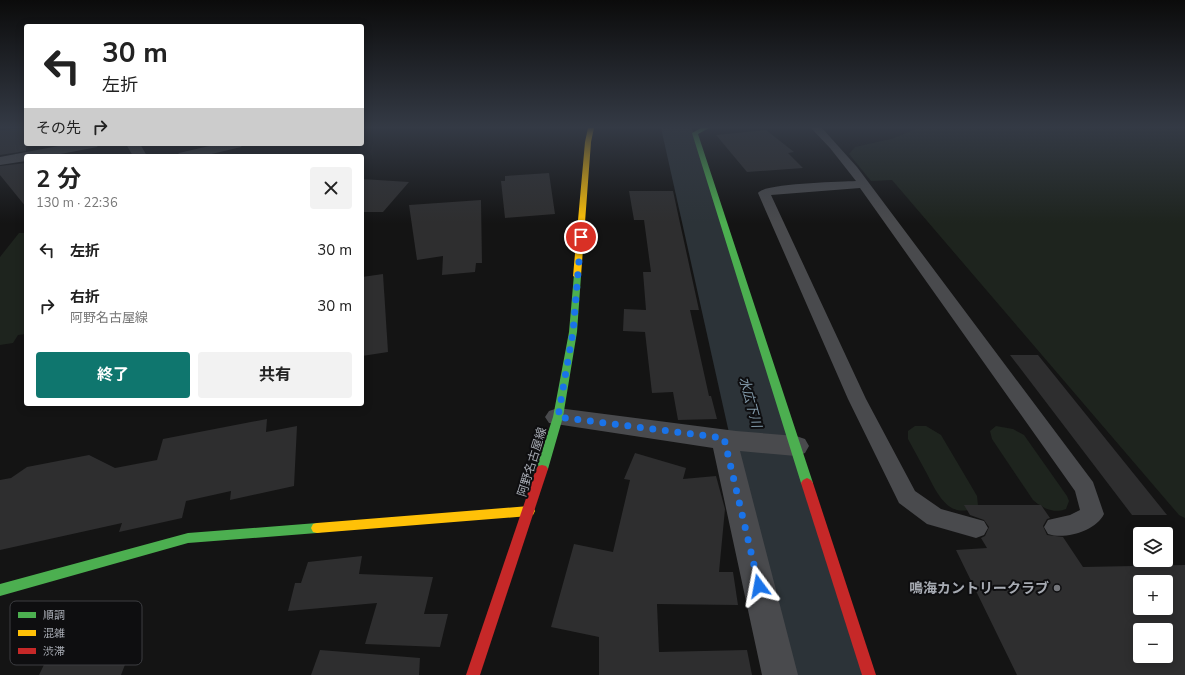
<!DOCTYPE html>
<html lang="ja">
<head>
<meta charset="utf-8">
<style>
	:root { --surface:#fff; --page:#f2f2f2; --text:#222; --muted:#767676; --accent:#0f766e }
	body { margin:0; font-family:"Nunito Sans","Noto Sans JP",sans-serif; background:var(--page); color:var(--text); height:100vh; display:flex; flex-direction:column; font-size:15px; white-space:nowrap }
	* { box-sizing:border-box; margin:0 }
	p { font-size:13px; color:var(--muted) }
	.icon { flex:none; width:22px; height:22px; fill:none; stroke:currentColor; stroke-width:2; stroke-linecap:round; stroke-linejoin:round }
	.map { position:relative; flex:1; overflow:hidden }
	.details { position:absolute; left:24px; top:154px; width:340px; height:252px; display:flex; flex-direction:column; background:var(--surface); border-radius:4px; box-shadow:0 2px 10px #0003 }
	.details>* { flex:none }
	.top-card { position:absolute; left:24px; top:24px; width:340px; height:122px; border-radius:4px; box-shadow:0 2px 10px #0003; background:#fff; color:var(--text); overflow:hidden }
	.controls { position:absolute; left:1133px; top:527px; display:grid; gap:8px }
	.controls a { display:grid; place-items:center; width:40px; height:40px; border-radius:4px; background:var(--surface); box-shadow:0 2px 10px #0003; font-size:20px }
	.pin { position:absolute; display:grid; place-items:center; width:34px; height:34px; color:#fff; margin:-17px; border:2px solid #fff; border-radius:50%; box-shadow:0 1px 4px #0007 }
	.me { position:absolute; width:44px; margin:-22px; rotate:347deg; stroke-linejoin:round; filter:drop-shadow(0 0 3px #0008) }
	.turn { display:flex; align-items:center; gap:14px; height:84px; padding:0 12px; font-size:18px }
	.turn .icon { width:52px; height:52px; stroke-width:2.5 }
	.turn b { display:block; font-size:28px; line-height:34px }
	.then { display:flex; align-items:center; height:38px; padding:0 12px; background:#0003; gap:8px; font-size:15px }
	.round { display:grid; place-items:center; flex:none; width:42px; height:42px; border-radius:4px; background:var(--page) }
	.head { display:flex; align-items:center; justify-content:space-between; height:68px; padding:0 12px }
	h1 { font-size:24px; font-weight:700; line-height:30px }
	.action { display:flex; gap:8px; margin-top:auto; padding:8px 12px }
	.action a { flex:1; height:46px; border-radius:4px; background:var(--accent); color:#fff; font-size:16px; font-weight:700; line-height:46px; text-align:center }
	.action a+a { background:var(--page); color:var(--text) }
	ul { padding:0; list-style:none }
	li { display:flex; align-items:center; gap:12px; height:56px; padding:0 12px }
	li div { flex:1 }
	li b { display:block; font-size:15px }
	li em { font-style:normal }
	.map>svg:first-child { display:block }
	.green { fill:#1e241e }
	.lines { fill:none; stroke-linecap:round; stroke-linejoin:round }
	.river { fill:#2c3338; fill-rule:evenodd }
	.building { fill:#2e2e2f; fill-rule:evenodd }
	.lane { fill:#494a4d; fill-rule:evenodd }
	.street { fill:#494a4d; fill-rule:evenodd }
	.fast { fill:#4caf50; fill-rule:evenodd }
	.slow { fill:#ffc107; fill-rule:evenodd }
	.jam { fill:#c62828; fill-rule:evenodd }
	.route { stroke:#1a73e8; stroke-width:7; stroke-dasharray:0 12.6 }
	.poi-dot { fill:#74767b; stroke:#0e0e10; stroke-width:1.5 }
	.labels { text-anchor:middle; stroke-width:4; stroke-linejoin:round; paint-order:stroke }
	.street-label { font-size:12px; fill:#a7abb3; stroke:#0e0e10 }
	.water-label { font-size:13px; font-style:italic; fill:#829aaa; stroke:#0e0e10 }
	.near-poi-label { font-size:14px; font-weight:bold; fill:#a7abb3; stroke:#0e0e10; text-anchor:end }
	.key { fill:#0e0e10; stroke:#3c3d41; stroke-width:1 }
	.key-label { font-size:11px; fill:#a7abb3 }
</style>
</head>
<body>
<div class="map">
<svg width="1185" height="675" viewBox="0 0 1185 675">
	<rect width="100%" height="100%" fill="#141414"/>
	<!-- green -->
	<g class="green">
		<polygon points="919,128 1185,128 1185,518 1179,515 892,180 871,181 849,154 855,147 891,139"/>
		<polygon points="19,233 26,233 26,334 18,335 13,343 0,345 0,257"/>
		<path d="M 915,426 L 926,426 L 941,435 L 977,496 L 978,506 C 949,522 937,493 926,472 C 920,461 914,450 908,439 L 908,431 Z"/>
		<path d="M 996,426 L 1013,429 L 1024,435 L 1067,496 L 1069,501 L 1066,509 C 1054,514 1042,508 1033,500 L 992,439 L 990,431 Z"/>
	</g>
	<g class="lines">
		<!-- river -->
		<polygon class="river" points="661,128 692,128 867,675 783,675"/>
	</g>
	<!-- building -->
	<g class="building">
		<polygon points="26,128 26,151 0,155 0,130"/>
		<polygon points="766,130 794,152 788,153 803,168 747,172 716,135"/>
		<polygon points="26,163 26,207 0,175 0,166"/>
		<polygon points="549,173 555,214 505,218 501,181 505,181 505,176"/>
		<polygon points="362,179 409,182 383,212 362,212"/>
		<polygon points="629,191 673,191 699,310 690,310 709,396 711,396 717,419 678,420 673,392 652,393 645,332 623,331 624,309 646,310 643,272 651,272 644,220 634,220"/>
		<polygon points="481,200 482,263 476,263 475,272 442,275 443,256 417,260 409,205"/>
		<polygon points="383,274 388,352 362,356 362,277"/>
		<polygon points="1010,355 1038,355 1167,515 1132,515"/>
		<polygon points="267,419 266,432 297,426 294,486 230,500 231,491 186,501 182,518 119,532 122,523 0,550 0,480 11,478 27,467 89,455 115,468 157,460 163,439"/>
		<polygon points="635,453 686,468 683,479 716,476 725,509 719,572 733,572 738,605 657,604 659,652 747,650 752,675 599,675 599,637 551,627 574,544 613,552 630,480 624,479"/>
		<path d="M 964,505 L 1041,505 L 1050,518 L 1047,519 L 1043,526 L 1047,535 L 1063,537 L 1083,567 L 1185,565 L 1185,675 L 1017,675 L 956,550 L 987,548 L 981,538 L 985,536 L 989,527 L 984,520 L 970,515 ZM 1140,582 L 1166,582 L 1166,608 L 1140,608 ZM 1140,630 L 1166,630 L 1166,656 L 1140,656 Z"/>
		<polygon points="362,556 359,574 433,577 424,614 448,614 440,647 365,644 377,603 288,611 295,583 301,583 308,562"/>
		<polygon points="106,605 101,616 125,613 120,624 142,621 121,675 39,675 70,611"/>
		<polygon points="320,650 420,658 419,675 311,675"/>
	</g>
	<g class="lines">
		<!-- lane -->
		<path class="lane" d="M 811,128 L 822,128 L 857,167 L 1093,482 L 1104,514 C 1096,531 1065,540 1048,534 L 1044,527 L 1048,520 L 1070,515 L 1080,510 L 1075,491 L 860,188 L 771,195 L 866,399 L 915,491 L 941,509 L 984,521 L 988,528 L 984,535 L 976,538 L 927,524 L 899,503 L 848,399 L 758,193 C 764,183 840,182 856,181 L 830,148 Z"/>
		<!-- street -->
		<g class="street">
			<polygon points="69,144 99,144 97,147 92,148 50,156 26,156 26,161 0,165 0,157"/>
			<polygon points="126,144 140,144 147,156 133,156"/>
			<polygon points="218,144 243,144 241,147 203,156 177,156 179,153"/>
			<polygon points="558,408 736,431 796,436 805,439 809,446 805,453 796,456 740,451 798,675 762,675 713,448 549,423 545,417 549,411"/>
		</g>
		<!-- fast -->
		<g class="fast">
			<polygon points="701,128 709,128 698,134 813,483 811,486 807,488 803,486 801,483 692,133"/>
			<polygon points="574,274 577,274 581,276 577,332 563,417 548,469 546,472 542,473 538,472 536,469 553,417 569,332"/>
			<polygon points="317,523 321,524 323,528 321,532 317,533 188,543 0,596 0,584 188,533"/>
		</g>
		<!-- slow -->
		<g class="slow">
			<polygon points="588,128 594,128 591,142 581,276 577,278 573,276 585,142"/>
			<polygon points="529,506 533,507 535,511 533,515 529,516 317,533 313,532 311,528 313,524 317,523"/>
		</g>
		<!-- jam -->
		<g class="jam">
			<polygon points="542,465 546,466 548,469 480,675 466,675 536,469 538,466"/>
			<polygon points="807,478 811,480 813,483 876,675 862,675 801,483 803,480"/>
		</g>
	</g>
	<!-- sky -->
	<linearGradient id="sky" x2="0" y2="1"><stop stop-color="#0b0b0b"/><stop offset="0.57" stop-color="#343a45"/><stop offset="1" stop-color="#343a45" stop-opacity="0"/></linearGradient>
	<rect width="1185" height="223" fill="url(#sky)"/>
	<g class="lines">
		<!-- route -->
		<polyline class="route" points="581,237 573,332 558,417 724,438 759,586"/>
	</g>
	<!-- markers -->
	<circle class="poi-dot" cx="1057" cy="588" r="4"/>
	<g class="labels">
		<!-- street labels -->
		<g class="street-label">
			<text transform="translate(532 462) rotate(-73)" y="4">阿野名古屋線</text>
		</g>
		<!-- water labels -->
		<g class="water-label">
			<text transform="translate(751 402) rotate(75)" y="5">水広下川</text>
		</g>
		<!-- near-poi labels -->
		<g class="near-poi-label">
			<text x="1049" y="593">鳴海カントリークラブ</text>
		</g>
	</g>
	<!-- legend -->
	<rect x="10" y="601" width="132" height="64" rx="6" class="key"/>
	<rect x="18" y="612" width="18" height="6" fill="#4caf50"/>
	<rect x="18" y="630" width="18" height="6" fill="#ffc107"/>
	<rect x="18" y="648" width="18" height="6" fill="#c62828"/>
	<g class="key-label">
		<text x="43" y="619">順調</text>
		<text x="43" y="637">混雑</text>
		<text x="43" y="655">渋滞</text>
	</g>
</svg>
<div class="controls">
<a><svg class="icon" aria-label="layers" viewBox="0 0 24 24"><path d="M12 4l9 5-9 5-9-5zM3 14l9 5 9-5"/></svg></a>
<a>+</a>
<a>−</a>
</div>
<div class="pin" style="left:581px;top:237px;background:#d93025"><svg class="icon" aria-label="arrive" viewBox="0 0 24 24"><path d="M6 21V4h12l-3 4 3 4H6"/></svg></div>
<svg class="me" style="left:759px;top:586px" viewBox="-20 -20 40 40"><path d="M0-17L14 15 0 8-14 15z" fill="#1a73e8" stroke="#fff" stroke-width="4"/></svg>
<div class="top-card">
<div class="turn"><svg class="icon" aria-label="left" viewBox="0 0 24 24"><path d="M17 20v-9H6M10 6l-5 5 5 5"/></svg><div><b>30 m</b>左折</div></div>
<div class="then">その先<svg class="icon" aria-label="right" viewBox="0 0 24 24"><path d="M7 20v-9h11M14 6l5 5-5 5"/></svg></div>
</div>
<section class="details">
<div class="head"><div><h1>2 分</h1><p>130 m · 22:36</p></div><a class="round"><svg class="icon" aria-label="close" viewBox="0 0 24 24"><path d="M6 6l12 12M18 6L6 18"/></svg></a></div>
<ul>
<li><svg class="icon" aria-label="left" viewBox="0 0 24 24"><path d="M17 20v-9H6M10 6l-5 5 5 5"/></svg><div><b>左折</b></div><em>30 m</em></li>
<li><svg class="icon" aria-label="right" viewBox="0 0 24 24"><path d="M7 20v-9h11M14 6l5 5-5 5"/></svg><div><b>右折</b><p>阿野名古屋線</p></div><em>30 m</em></li>
</ul>
<div class="action"><a>終了</a><a>共有</a></div>
</section>
</div>
</body>
</html>
